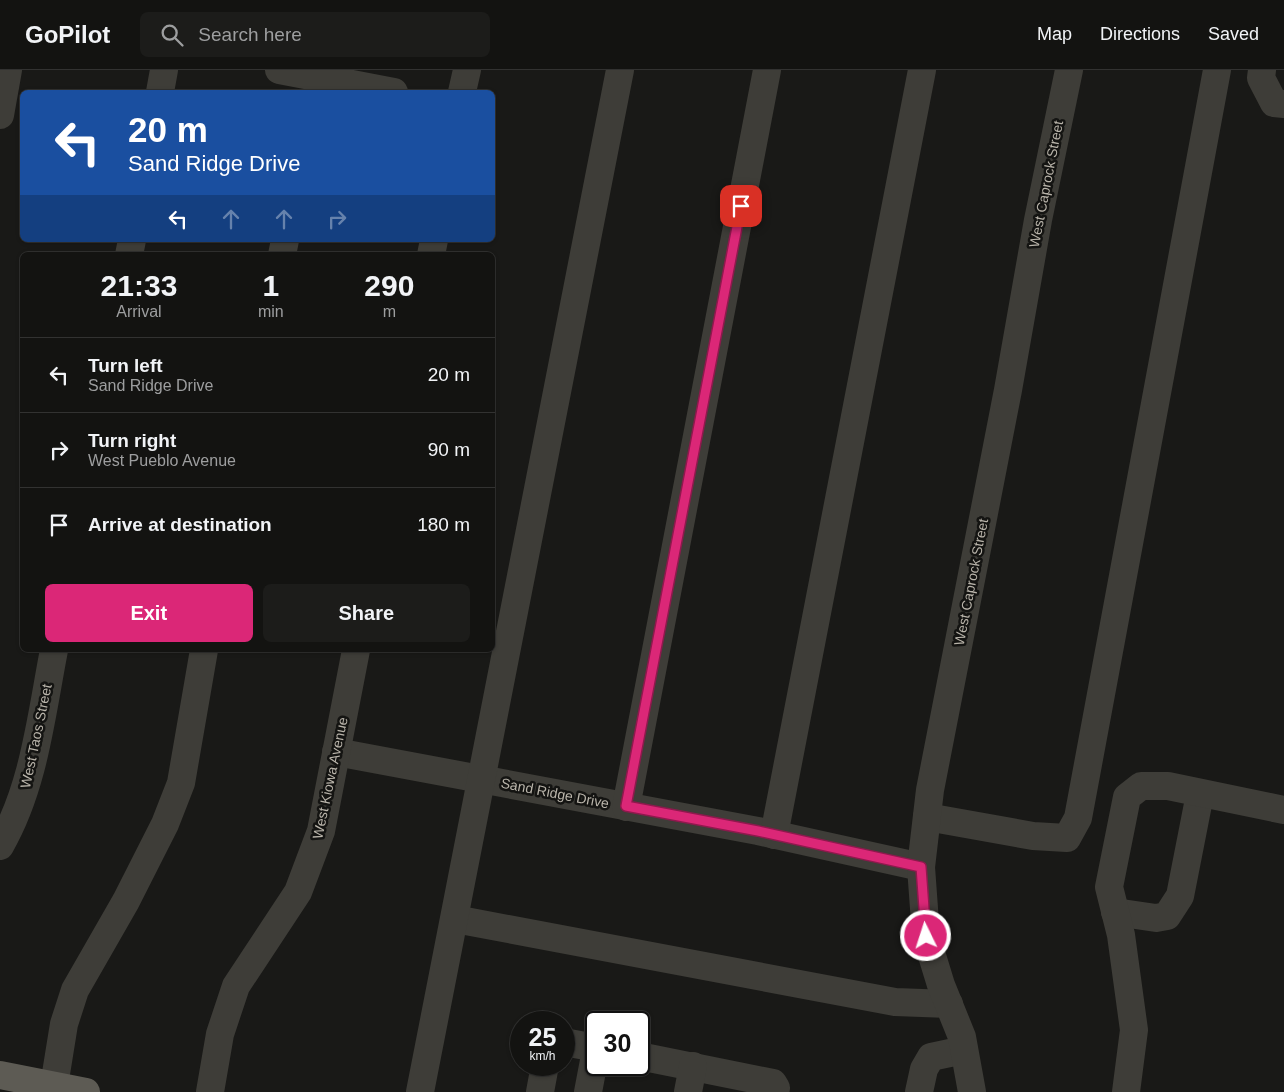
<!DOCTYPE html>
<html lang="en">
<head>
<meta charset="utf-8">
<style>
	:root { --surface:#131311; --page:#1c1c1a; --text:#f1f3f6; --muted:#9d9e9f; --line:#323231; --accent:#db2777 }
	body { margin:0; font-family:Helvetica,sans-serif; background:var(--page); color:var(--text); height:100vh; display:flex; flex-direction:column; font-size:19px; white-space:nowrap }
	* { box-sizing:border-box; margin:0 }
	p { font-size:16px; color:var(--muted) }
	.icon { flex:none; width:28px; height:28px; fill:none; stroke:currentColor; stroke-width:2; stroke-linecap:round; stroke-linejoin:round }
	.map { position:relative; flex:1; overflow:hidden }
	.side { position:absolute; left:20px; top:182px; width:475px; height:400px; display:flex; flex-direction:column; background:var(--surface); border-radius:8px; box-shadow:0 1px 4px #0004,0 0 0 1px var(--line) }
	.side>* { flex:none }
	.hud { position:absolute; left:20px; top:20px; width:475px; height:152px; border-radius:8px; box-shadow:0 1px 4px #0004,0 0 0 1px var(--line); background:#1a4fa0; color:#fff; overflow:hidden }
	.speed { position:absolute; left:510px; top:941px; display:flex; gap:10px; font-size:25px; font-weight:700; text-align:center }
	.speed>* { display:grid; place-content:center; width:65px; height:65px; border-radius:50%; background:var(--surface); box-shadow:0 1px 4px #0004,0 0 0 1px var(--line); line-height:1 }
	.speed small { font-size:12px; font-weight:400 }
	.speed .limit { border:2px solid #111; border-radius:8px; background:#fff; color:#111 }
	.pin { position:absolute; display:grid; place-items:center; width:42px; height:42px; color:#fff; margin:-21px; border-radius:10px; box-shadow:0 2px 8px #0006 }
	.me { position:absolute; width:55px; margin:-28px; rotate:356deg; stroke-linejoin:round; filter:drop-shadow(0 0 4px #0008) }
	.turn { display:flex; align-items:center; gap:18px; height:105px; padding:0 25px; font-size:22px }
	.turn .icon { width:65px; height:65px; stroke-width:2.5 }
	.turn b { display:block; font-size:35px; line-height:42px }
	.lanes { display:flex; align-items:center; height:48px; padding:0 25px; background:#0003; justify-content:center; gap:25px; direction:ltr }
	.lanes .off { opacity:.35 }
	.eta { display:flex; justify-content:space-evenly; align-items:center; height:85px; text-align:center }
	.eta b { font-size:30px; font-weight:700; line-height:35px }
	.action { display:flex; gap:10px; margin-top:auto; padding:10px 25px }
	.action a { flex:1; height:58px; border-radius:8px; background:var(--accent); color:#fff; font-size:20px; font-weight:700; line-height:58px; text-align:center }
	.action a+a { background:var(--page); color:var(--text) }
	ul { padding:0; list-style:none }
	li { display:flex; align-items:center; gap:15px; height:75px; padding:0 25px; border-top:1px solid var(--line) }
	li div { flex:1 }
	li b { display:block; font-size:19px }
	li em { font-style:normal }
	header { display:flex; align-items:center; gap:30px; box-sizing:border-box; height:70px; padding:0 25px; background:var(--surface); border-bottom:1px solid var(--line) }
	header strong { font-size:24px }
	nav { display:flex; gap:28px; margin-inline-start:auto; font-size:18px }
	.search { width:350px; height:45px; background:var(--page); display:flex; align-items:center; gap:12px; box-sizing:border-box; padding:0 18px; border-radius:8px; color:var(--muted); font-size:19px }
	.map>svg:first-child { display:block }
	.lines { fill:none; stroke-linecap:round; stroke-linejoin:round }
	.minor { stroke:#3e3d38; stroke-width:28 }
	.major { stroke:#5d5b54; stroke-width:28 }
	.route-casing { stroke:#8e194d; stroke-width:12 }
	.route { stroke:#db2777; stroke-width:9 }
	.labels { text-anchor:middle; stroke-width:5; stroke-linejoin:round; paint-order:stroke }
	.street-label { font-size:14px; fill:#b9b4aa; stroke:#141412 }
</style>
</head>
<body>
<header>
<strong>GoPilot</strong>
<div class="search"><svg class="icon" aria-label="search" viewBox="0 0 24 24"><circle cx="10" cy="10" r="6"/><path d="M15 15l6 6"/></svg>Search here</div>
<nav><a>Map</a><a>Directions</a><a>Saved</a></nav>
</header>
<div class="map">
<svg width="1284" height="1022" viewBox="0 0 1284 1022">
	<rect width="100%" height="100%" fill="#191917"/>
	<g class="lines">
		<!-- minor -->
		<g class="minor">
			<polyline points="279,0 394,22"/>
			<polyline points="1262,0 1261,8 1274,33 1284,34"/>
			<polyline points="160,22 164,0"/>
			<polyline points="462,22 467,0"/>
			<polyline points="0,45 8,0"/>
			<polyline points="129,185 132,170"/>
			<polyline points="282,185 285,170"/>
			<polyline points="431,185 434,170"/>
			<polyline points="336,682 758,761 921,797"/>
			<polyline points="626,737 767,0"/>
			<polyline points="927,747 1033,766 1067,768 1078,748 1217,0"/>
			<polyline points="774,765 922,0"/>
			<path d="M 0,776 C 34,717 41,647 54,580"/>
			<polyline points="1115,842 1156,848 1167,846 1180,826 1200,724"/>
			<polyline points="455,849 895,932 949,934"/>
			<polyline points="564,972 596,978"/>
			<polyline points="639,986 773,1013 776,1018 775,1022"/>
			<polyline points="53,1022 64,954 75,920 126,831 165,754 181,713 204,580"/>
			<polyline points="210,1022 220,964 236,916 298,822 321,761 356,580"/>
			<polyline points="420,1022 620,0"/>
			<polyline points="540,1022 545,995"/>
			<polyline points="588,1022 596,980"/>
			<polyline points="688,1022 693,996"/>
			<polyline points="919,1022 924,999 931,987 964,980"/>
			<polyline points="972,1022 962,967 941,915 926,866 921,797 930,720 1008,320 1038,150 1069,0"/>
			<polyline points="1126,1022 1134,960 1121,865 1109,817 1127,727 1141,716 1168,716 1284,740"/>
		</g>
		<!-- major -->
		<polyline class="major" points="0,1005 86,1022"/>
	</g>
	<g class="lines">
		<!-- route casing -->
		<g class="route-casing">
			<polyline id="route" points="741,136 626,736 758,761 921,797 926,866"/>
		</g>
		<!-- route -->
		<use href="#route" class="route"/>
	</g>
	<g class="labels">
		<!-- street labels -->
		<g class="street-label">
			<text transform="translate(1046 114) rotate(-79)" y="5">West Caprock Street</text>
			<text transform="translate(971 512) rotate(-79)" y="5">West Caprock Street</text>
			<text transform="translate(36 666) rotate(-78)" y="5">West Taos Street</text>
			<text transform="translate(330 708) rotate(-78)" y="5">West Kiowa Avenue</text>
			<text transform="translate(555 723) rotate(11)" y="5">Sand Ridge Drive</text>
		</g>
	</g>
</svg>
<div class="speed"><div>25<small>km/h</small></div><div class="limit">30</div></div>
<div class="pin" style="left:741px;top:136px;background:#d93025"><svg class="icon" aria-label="arrive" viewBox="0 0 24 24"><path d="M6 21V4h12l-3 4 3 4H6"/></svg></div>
<svg class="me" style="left:926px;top:866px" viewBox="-20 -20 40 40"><circle r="17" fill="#db2777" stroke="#fff" stroke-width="3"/><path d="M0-11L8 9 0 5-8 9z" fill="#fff"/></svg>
<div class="hud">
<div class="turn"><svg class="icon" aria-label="left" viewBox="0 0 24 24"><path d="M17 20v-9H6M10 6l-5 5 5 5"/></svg><div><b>20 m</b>Sand Ridge Drive</div></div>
<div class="lanes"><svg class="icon" aria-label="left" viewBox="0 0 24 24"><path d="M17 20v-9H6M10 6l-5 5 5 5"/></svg><svg class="icon off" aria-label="ahead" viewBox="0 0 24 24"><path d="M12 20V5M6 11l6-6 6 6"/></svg><svg class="icon off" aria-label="ahead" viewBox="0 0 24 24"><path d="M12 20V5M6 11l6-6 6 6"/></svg><svg class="icon off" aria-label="right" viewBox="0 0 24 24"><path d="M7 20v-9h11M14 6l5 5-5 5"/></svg></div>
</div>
<section class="side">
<div class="eta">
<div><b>21:33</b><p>Arrival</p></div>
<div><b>1</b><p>min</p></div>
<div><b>290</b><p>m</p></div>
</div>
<ul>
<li><svg class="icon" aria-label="left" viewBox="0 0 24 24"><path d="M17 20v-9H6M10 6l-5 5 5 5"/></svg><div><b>Turn left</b><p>Sand Ridge Drive</p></div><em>20 m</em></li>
<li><svg class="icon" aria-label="right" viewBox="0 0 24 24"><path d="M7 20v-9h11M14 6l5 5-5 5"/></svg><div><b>Turn right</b><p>West Pueblo Avenue</p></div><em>90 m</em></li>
<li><svg class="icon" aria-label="arrive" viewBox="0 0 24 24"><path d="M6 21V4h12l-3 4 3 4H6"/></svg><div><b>Arrive at destination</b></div><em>180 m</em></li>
</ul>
<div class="action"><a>Exit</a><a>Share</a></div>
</section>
</div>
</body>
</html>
